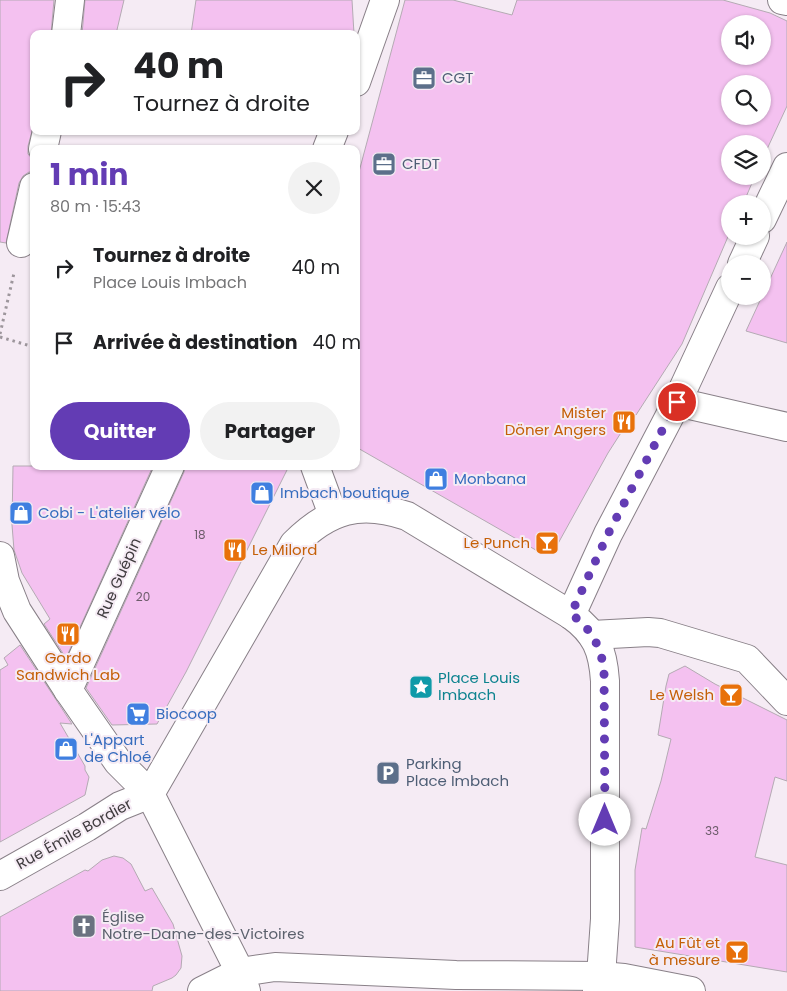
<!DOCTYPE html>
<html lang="fr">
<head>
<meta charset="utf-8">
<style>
	:root { --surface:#fff; --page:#f2f2f2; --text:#202124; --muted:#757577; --accent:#633cb4 }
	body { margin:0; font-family:Poppins,sans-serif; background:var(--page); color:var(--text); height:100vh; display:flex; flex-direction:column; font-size:19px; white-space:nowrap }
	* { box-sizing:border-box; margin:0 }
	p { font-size:16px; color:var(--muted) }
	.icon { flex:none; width:28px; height:28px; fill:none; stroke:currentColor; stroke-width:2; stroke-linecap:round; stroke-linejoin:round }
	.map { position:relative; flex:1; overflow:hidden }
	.side { position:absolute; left:30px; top:145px; width:330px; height:325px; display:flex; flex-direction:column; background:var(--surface); border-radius:10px; box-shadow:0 1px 4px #0004 }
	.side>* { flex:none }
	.guide { position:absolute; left:30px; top:30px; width:330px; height:105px; border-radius:10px; box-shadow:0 1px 4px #0004; background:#fff; color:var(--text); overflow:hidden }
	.controls { position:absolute; left:721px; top:15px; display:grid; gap:10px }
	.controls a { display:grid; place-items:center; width:50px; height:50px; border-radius:50%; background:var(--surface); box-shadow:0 1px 4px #0004; font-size:25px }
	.pin { position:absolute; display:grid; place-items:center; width:42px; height:42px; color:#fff; margin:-21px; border:2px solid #fff; border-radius:50%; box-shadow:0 1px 5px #0007 }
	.me { position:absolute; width:55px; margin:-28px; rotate:0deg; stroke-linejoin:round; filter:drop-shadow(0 0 4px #0008) }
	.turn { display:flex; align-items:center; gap:18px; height:105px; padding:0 20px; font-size:22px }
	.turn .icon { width:65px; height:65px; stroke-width:2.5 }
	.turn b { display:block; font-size:35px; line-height:42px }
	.round { display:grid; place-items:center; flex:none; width:52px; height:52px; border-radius:26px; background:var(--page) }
	.summary { display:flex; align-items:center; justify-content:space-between; height:85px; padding:0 20px }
	h1 { font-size:30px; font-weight:700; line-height:38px; color:var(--accent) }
	.action { display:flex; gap:10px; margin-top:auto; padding:10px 20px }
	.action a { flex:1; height:58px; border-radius:30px; background:var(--accent); color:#fff; font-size:20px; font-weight:700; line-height:58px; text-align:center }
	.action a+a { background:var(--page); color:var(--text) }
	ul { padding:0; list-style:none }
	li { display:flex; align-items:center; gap:15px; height:75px; padding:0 20px }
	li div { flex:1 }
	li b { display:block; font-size:19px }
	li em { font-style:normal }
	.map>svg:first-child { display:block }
	.building { fill:#f4c1f0; stroke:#b4aab3; fill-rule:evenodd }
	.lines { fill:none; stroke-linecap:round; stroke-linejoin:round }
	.minor-casing { stroke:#898088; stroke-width:30 }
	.path { stroke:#9d969c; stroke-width:3; stroke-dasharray:2.5 4; stroke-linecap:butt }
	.minor { stroke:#fff; stroke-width:28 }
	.route { stroke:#633cb4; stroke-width:9; stroke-dasharray:0 16.2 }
	.labels { text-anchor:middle; stroke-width:4; stroke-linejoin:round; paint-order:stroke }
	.number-label { font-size:12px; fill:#6c5c6a }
	.service-label { font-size:15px; fill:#4e5e75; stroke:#f5ebf4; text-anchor:start }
	.food-label { font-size:15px; fill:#c56008; stroke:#f5ebf4; text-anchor:end }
	.shop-label { font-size:15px; fill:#366cbe; stroke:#f5ebf4; text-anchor:start }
	.street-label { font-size:15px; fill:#3f3b3e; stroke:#f5ebf4 }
	.culture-label { font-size:15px; fill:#0d838f; stroke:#f5ebf4; text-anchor:start }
	.worship-label { font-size:15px; fill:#5b616d; stroke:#f5ebf4; text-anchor:start }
</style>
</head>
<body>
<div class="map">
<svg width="787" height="991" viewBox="0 0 787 991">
	<rect width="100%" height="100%" fill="#f5ebf4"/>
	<!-- building -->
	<g class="building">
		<polygon points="0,0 54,0 51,34 34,34 34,124 28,146 28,154 34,161 34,172 29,172 23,176 19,183 6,243 0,242"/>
		<polygon points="85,0 124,0 116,34 82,34"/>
		<polygon points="196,0 352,0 354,34 191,34"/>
		<path d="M 405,0 L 453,0 L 512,15 L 517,0 L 723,0 L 770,13 L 787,21 L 787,106 L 762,160 L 762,144 L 730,144 L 730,176 L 755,176 L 743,204 L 730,204 L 730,232 L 682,344 L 636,415 L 633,414 L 608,453 L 555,549 L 541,553 L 356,447 L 356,183 ZM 730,24 L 762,24 L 762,56 L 730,56 ZM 730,84 L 762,84 L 762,116 L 730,116 Z"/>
		<polygon points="787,242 787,343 746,331"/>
		<polygon points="13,466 153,466 66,658 44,624 50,619 22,573 14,550 12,525"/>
		<polygon points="185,466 289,466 186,672 157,724 112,725 86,688 184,472"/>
		<polygon points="20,645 72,724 60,723 85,766 85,770 89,777 85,795 0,842 0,670 8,665 4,658"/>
		<polygon points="685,666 715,684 787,720 787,781 775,777 755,857 787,865 787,972 635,947 635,870 642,828 646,829 661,781 671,739 658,735 666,686 669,674"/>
		<polygon points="114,856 123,858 131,864 145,891 152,888 173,924 182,956 181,968 176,975 172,978 153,986 152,991 0,991 0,917 85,870 88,871 102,860"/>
	</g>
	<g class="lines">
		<!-- minor casing -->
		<g class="minor-casing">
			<g id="minor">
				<polyline points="782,0 787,1"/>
				<polyline points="66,34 70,0"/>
				<polyline points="356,82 385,0"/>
				<polyline points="43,149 47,131"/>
				<polyline points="327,149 334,131"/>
				<polyline points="762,219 787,167"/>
				<polyline points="21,243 34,187"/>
				<polyline points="742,264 755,236"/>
				<polyline points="677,402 787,427"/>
				<polyline points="315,466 333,515"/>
				<polyline points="0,556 5,581 17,611 68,690 118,762 150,794 240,972 246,991"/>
				<polyline points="571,615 608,534 677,402 730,288"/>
				<polyline points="592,635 648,632 660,633 747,659 787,701"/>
				<polyline points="68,690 170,466"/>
				<path d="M 150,794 L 294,544 C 329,509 360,500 407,516 L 571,615 C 596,633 603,650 605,681 L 605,919 L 601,976 L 597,991"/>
				<polyline points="0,876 87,827 120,806 150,794"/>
				<polyline points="202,991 240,972 275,967 456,975 601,976 624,978 691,991"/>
			</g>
		</g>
		<!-- path -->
		<g class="path">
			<polyline points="0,334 14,273"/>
			<polyline points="0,337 34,347"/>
		</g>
		<!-- minor -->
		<use href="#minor" class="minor"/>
	</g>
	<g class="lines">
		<!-- route -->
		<path class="route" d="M 605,820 L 604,667 C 598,642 592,630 571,614 L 608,534 L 677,402"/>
	</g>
	<!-- icons -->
	<defs>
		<g id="office-square" transform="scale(1.25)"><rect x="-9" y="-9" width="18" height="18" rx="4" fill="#5c6f8a" stroke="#f5ebf4"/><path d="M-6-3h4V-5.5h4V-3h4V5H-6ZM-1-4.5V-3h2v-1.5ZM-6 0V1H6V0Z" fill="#fff"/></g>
		<g id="restaurant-square" transform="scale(1.25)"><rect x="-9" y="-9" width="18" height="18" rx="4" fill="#e8710a" stroke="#f5ebf4"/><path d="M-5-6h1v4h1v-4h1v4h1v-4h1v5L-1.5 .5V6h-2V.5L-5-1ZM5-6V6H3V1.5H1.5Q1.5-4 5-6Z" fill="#fff"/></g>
		<g id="shop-square" transform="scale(1.25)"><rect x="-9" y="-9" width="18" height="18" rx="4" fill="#3f7fe0" stroke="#f5ebf4"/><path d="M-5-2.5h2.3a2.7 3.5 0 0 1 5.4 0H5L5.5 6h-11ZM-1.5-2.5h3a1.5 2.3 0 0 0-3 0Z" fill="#fff"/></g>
		<g id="bar-square" transform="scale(1.25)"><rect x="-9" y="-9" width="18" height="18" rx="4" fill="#e8710a" stroke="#f5ebf4"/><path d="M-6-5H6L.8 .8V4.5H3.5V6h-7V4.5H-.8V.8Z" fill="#fff"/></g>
		<g id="sight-square" transform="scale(1.25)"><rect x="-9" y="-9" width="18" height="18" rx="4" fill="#0f9aa8" stroke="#f5ebf4"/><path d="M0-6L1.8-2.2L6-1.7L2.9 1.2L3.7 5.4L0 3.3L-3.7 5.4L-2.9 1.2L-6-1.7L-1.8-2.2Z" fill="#fff"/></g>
		<g id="supermarket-square" transform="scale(1.25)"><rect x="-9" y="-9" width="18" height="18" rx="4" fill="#3f7fe0" stroke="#f5ebf4"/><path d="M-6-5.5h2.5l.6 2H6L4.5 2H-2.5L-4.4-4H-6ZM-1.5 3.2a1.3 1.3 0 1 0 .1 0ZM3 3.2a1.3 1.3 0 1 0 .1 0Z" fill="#fff"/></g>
		<g id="parking-square" transform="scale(1.25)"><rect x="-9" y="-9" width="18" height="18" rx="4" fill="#5c6f8a" stroke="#f5ebf4"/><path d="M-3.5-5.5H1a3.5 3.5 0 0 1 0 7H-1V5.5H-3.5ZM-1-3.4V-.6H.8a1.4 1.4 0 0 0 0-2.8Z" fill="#fff"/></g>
		<g id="church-square" transform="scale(1.25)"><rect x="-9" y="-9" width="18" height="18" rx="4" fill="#6b7280" stroke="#f5ebf4"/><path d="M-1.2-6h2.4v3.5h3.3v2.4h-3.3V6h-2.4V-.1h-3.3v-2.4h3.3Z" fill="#fff"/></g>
	</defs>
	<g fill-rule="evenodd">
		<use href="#office-square" x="424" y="78"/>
		<use href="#office-square" x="384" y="164"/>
		<use href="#restaurant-square" x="624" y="422"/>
		<use href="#shop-square" x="436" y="479"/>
		<use href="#shop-square" x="262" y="493"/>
		<use href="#shop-square" x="21" y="513"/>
		<use href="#bar-square" x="547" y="543"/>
		<use href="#restaurant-square" x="235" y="550"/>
		<use href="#restaurant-square" x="68" y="634"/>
		<use href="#sight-square" x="421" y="687"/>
		<use href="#bar-square" x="731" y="695"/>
		<use href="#supermarket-square" x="138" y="714"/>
		<use href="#shop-square" x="66" y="749"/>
		<use href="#parking-square" x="388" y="773"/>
		<use href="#church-square" x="84" y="926"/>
		<use href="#bar-square" x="737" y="952"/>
	</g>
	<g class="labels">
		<!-- number labels -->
		<g class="number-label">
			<text x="200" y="539">18</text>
			<text x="143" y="601">20</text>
			<text x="712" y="835">33</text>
		</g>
		<!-- service labels -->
		<g class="service-label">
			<text x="442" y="83">CGT</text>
			<text x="402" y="169">CFDT</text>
			<text x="406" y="769">Parking<tspan x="406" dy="17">Place Imbach</tspan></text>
		</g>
		<!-- food labels -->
		<g class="food-label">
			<text x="606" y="418">Mister<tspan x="606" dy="17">Döner Angers</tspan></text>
			<text x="530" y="548">Le Punch</text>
			<text x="252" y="555" text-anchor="start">Le Milord</text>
			<text x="68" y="663" text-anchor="middle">Gordo<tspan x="68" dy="17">Sandwich Lab</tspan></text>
			<text x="714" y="700">Le Welsh</text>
			<text x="720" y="948">Au Fût et<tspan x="720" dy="17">à mesure</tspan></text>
		</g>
		<!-- shop labels -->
		<g class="shop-label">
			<text x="454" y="484">Monbana</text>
			<text x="280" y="498">Imbach boutique</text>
			<text x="38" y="518">Cobi - L'atelier vélo</text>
			<text x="156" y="719">Biocoop</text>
			<text x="84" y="745">L'Appart<tspan x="84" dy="17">de Chloé</tspan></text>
		</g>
		<!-- street labels -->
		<g class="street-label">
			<text transform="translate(119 578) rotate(-66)" y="5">Rue Guépin</text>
			<text transform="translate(74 834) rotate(-29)" y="5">Rue Émile Bordier</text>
		</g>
		<!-- culture labels -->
		<g class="culture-label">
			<text x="438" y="683">Place Louis<tspan x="438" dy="17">Imbach</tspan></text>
		</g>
		<!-- worship labels -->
		<g class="worship-label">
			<text x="102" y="922">Église<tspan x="102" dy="17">Notre-Dame-des-Victoires</tspan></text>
		</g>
	</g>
</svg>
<div class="controls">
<a><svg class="icon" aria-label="sound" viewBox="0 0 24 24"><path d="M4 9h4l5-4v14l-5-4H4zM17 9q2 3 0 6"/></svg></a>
<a><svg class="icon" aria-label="search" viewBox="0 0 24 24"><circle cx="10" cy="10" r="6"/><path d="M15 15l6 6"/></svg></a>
<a><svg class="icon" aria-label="layers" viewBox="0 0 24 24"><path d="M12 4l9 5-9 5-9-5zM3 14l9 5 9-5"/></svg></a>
<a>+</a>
<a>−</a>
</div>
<div class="pin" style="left:677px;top:402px;background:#d93025"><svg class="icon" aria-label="arrive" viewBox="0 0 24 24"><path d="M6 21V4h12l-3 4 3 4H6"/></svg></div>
<svg class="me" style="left:605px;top:820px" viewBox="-20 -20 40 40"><circle r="19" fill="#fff"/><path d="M0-13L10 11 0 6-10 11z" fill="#633cb4"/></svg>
<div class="guide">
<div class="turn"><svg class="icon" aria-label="right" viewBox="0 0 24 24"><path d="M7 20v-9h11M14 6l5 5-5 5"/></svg><div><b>40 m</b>Tournez à droite</div></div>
</div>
<section class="side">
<div class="summary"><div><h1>1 min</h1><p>80 m · 15:43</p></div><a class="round"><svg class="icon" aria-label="close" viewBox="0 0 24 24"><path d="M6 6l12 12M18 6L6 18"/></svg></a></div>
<ul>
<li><svg class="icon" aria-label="right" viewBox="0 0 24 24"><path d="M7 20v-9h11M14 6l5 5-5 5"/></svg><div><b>Tournez à droite</b><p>Place Louis Imbach</p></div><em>40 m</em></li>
<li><svg class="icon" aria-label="arrive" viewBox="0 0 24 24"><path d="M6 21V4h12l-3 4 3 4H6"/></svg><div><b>Arrivée à destination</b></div><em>40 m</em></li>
</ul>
<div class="action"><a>Quitter</a><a>Partager</a></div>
</section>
</div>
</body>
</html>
